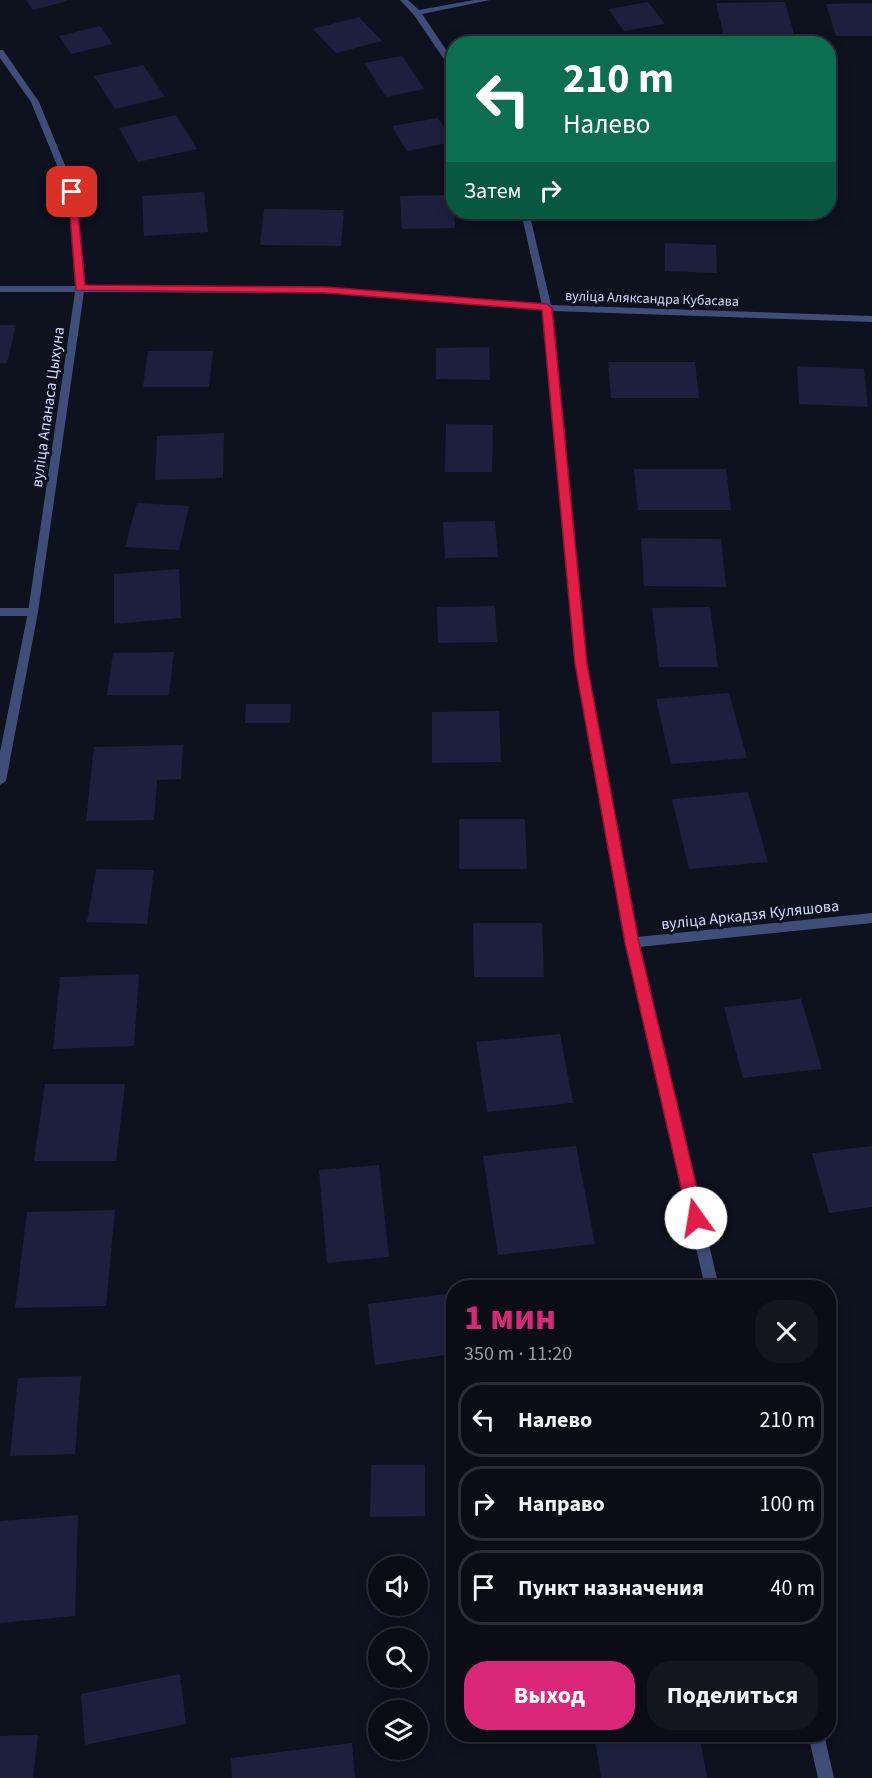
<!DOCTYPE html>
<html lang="ru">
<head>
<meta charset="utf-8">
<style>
	:root { --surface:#0a0d16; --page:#13161f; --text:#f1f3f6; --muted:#999ca1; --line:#2a2d35; --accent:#db2777 }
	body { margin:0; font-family:"Source Sans 3",sans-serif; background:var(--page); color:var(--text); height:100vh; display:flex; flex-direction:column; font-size:22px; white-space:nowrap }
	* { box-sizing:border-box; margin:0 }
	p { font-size:20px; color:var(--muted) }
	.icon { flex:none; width:33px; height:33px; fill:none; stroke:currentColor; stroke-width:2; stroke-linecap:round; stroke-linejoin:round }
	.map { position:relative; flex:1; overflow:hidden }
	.side { position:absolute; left:446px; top:1280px; width:390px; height:462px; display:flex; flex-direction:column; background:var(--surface); border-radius:24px; box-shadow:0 3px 15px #0003,0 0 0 2px var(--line) }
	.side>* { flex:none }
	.banner { position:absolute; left:446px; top:36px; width:390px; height:183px; border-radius:24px; box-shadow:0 3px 15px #0003,0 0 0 2px var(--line); background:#0b6e4f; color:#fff; overflow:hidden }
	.fabs { position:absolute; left:368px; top:1556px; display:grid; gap:12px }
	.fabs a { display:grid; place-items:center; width:60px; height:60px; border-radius:50%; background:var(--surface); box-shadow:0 3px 15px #0003,0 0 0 2px var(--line); font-size:30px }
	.pin { position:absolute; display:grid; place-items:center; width:51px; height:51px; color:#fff; margin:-26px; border-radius:12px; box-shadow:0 3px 9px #0006 }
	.me { position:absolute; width:66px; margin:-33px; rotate:347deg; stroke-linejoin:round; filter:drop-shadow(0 0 4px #0008) }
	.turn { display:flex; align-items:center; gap:21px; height:126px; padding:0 18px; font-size:27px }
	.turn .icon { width:78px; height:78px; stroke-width:2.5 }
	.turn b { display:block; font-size:42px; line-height:51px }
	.then { display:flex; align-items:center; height:57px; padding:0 18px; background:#0003; gap:12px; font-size:22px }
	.round { display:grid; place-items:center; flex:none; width:63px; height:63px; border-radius:24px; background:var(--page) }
	.overview { display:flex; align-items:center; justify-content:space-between; height:102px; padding:0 18px }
	h1 { font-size:36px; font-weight:700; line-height:45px; color:var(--accent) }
	.primary-button { display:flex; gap:12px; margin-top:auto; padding:12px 18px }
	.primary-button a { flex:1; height:69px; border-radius:24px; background:var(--accent); color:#fff; font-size:24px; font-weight:700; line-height:69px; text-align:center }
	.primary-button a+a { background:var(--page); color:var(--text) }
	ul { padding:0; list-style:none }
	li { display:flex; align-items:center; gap:18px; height:75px; margin:0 12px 9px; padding:0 6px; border:3px solid var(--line); border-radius:24px }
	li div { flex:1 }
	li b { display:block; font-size:22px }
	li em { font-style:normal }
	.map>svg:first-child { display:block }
	.building { fill:#1c203d }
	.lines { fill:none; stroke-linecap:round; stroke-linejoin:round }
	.service { fill:#3e4e79; fill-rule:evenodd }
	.minor { fill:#3e4e79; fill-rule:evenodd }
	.route { fill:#e11d48; stroke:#92132f; stroke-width:1.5 }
	.labels { text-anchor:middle; stroke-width:6; stroke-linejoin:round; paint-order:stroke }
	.far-street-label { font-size:14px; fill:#d0d8fb; stroke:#0e111e }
	.street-label { font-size:16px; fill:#d0d8fb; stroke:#0e111e }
</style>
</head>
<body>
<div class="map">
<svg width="872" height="1778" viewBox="0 0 872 1778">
	<rect width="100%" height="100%" fill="#0e111e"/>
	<!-- building -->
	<g class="building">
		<polygon points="26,0 67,0 67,1 33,10"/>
		<polygon points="648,2 665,24 624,31 608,9"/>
		<polygon points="785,2 794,34 724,36 716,3"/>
		<polygon points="872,3 872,36 836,36 826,4"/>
		<polygon points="359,17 382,41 336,53 313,29"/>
		<polygon points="100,26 113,44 71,54 59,36"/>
		<polygon points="542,35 549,44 513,44 513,43"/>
		<polygon points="402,56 424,89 386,97 364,63"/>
		<polygon points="143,65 165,97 115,109 94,76"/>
		<polygon points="176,115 197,149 138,162 119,128"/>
		<polygon points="438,118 453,142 407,151 392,126"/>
		<polygon points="204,192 208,232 144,236 142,196"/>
		<polygon points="453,195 455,228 402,229 400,196"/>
		<polygon points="264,209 344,210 341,246 260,245"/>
		<polygon points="665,243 716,245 717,273 665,271"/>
		<polygon points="0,325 16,325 7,363 0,363"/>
		<polygon points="489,347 490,380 436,379 436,348"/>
		<polygon points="148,351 213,351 209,387 143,387"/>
		<polygon points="608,362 695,362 699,398 611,398"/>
		<polygon points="797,366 864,369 868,407 799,404"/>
		<polygon points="446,424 493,425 492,472 445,472"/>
		<polygon points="224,433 223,478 155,480 157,436"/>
		<polygon points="634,469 726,469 731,510 638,510"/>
		<polygon points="137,503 189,506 179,550 125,547"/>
		<polygon points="495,521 498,557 445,558 443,522"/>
		<polygon points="641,538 721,539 726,587 644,586"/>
		<polygon points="179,569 181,618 114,624 114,574"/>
		<polygon points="495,606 497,642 438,643 437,607"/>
		<polygon points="710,607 718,667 659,667 652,608"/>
		<polygon points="174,652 169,695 107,695 113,653"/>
		<polygon points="729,693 747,758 671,764 656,699"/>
		<polygon points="246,704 291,704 290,723 245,723"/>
		<polygon points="499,711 501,762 432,763 432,712"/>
		<polygon points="183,745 181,779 157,780 154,820 86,821 94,747"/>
		<polygon points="748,792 768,862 689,869 672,799"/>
		<polygon points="459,819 525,819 527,869 459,869"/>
		<polygon points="96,869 154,870 147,924 87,922"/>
		<polygon points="473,923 542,923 544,977 474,977"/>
		<polygon points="139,974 134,1046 53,1049 60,977"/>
		<polygon points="801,999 822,1069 743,1078 724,1007"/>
		<polygon points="560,1034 573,1103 487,1112 476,1042"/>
		<polygon points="45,1084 125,1084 116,1161 34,1161"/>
		<polygon points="576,1146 595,1244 498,1255 483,1156"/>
		<polygon points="872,1146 872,1207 829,1213 812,1153"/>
		<polygon points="379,1165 389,1257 327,1263 319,1170"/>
		<polygon points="115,1210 106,1306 15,1308 27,1212"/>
		<polygon points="453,1293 453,1354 375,1365 368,1304"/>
		<polygon points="81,1376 75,1454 10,1456 18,1378"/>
		<polygon points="371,1465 425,1465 425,1516 370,1517"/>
		<polygon points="78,1515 75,1616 0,1623 0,1521"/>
		<polygon points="180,1674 186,1724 85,1745 81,1694"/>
		<polygon points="594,1734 699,1734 707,1778 601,1778"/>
		<polygon points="38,1735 33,1778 0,1778 0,1736"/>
		<polygon points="352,1743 355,1778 232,1778 231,1758"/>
	</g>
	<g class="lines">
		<!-- service -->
		<polygon class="service" points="0,608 33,608 38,612 33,616 0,616"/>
		<!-- minor -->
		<g class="minor">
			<polygon points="400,0 408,0 419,10 474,0 490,0 422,14 453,60 453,68 450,68 414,15"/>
			<polygon points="0,50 3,50 39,102 76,192 84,287 325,287 542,305 521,212 529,212 551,305 872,316 872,322 552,311 586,664 637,937 872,913 872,923 639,947 719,1287 705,1287 626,943 576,664 543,310 325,293 84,292 38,612 6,781 0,785 0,752 28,612 75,292 0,292 0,286 75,286 68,192 31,102 0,58"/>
			<polygon points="808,1734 824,1734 834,1778 818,1778"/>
		</g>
	</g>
	<!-- route -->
	<polygon class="route" points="68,190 76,192 85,285 326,287 547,304 552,308 587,664 639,943 704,1218 701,1223 696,1225 691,1223 688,1218 625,943 575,664 542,310 326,293 76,290"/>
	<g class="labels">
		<!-- far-street labels -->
		<g class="far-street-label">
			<text transform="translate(652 298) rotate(2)" y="5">вуліца Аляксандра Кубасава</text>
		</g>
		<!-- street labels -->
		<g class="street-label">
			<text transform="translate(47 407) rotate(-82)" y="6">вуліца Апанаса Цыхуна</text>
			<text transform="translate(750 914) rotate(-6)" y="6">вуліца Аркадзя Куляшова</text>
		</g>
	</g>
</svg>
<div class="fabs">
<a><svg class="icon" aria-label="sound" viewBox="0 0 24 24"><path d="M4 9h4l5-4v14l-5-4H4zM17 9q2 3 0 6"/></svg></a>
<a><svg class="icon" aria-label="search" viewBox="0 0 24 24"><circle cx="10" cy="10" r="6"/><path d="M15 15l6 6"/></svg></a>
<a><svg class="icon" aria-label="layers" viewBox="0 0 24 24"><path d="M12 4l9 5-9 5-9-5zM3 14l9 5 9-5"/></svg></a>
</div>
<div class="pin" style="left:72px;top:192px;background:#d93025"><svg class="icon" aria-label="arrive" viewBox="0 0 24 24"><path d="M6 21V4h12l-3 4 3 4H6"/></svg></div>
<svg class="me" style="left:696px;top:1218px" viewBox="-20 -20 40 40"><circle r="19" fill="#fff"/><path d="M0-13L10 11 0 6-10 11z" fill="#e11d48"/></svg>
<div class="banner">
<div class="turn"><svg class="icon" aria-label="left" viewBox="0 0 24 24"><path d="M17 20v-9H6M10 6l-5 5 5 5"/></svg><div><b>210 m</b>Налево</div></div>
<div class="then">Затем<svg class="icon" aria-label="right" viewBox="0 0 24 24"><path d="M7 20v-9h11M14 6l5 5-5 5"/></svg></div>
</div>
<section class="side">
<div class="overview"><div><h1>1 мин</h1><p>350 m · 11:20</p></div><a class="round"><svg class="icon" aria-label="close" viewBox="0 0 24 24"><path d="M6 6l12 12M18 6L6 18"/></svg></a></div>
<ul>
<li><svg class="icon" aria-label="left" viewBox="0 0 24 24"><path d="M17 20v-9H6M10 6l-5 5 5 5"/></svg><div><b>Налево</b></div><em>210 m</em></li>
<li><svg class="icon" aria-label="right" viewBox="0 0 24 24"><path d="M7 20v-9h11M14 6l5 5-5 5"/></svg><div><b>Направо</b></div><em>100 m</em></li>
<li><svg class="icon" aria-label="arrive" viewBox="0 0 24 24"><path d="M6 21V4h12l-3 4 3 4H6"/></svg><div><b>Пункт назначения</b></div><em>40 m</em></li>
</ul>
<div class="primary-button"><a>Выход</a><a>Поделиться</a></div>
</section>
</div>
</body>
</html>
